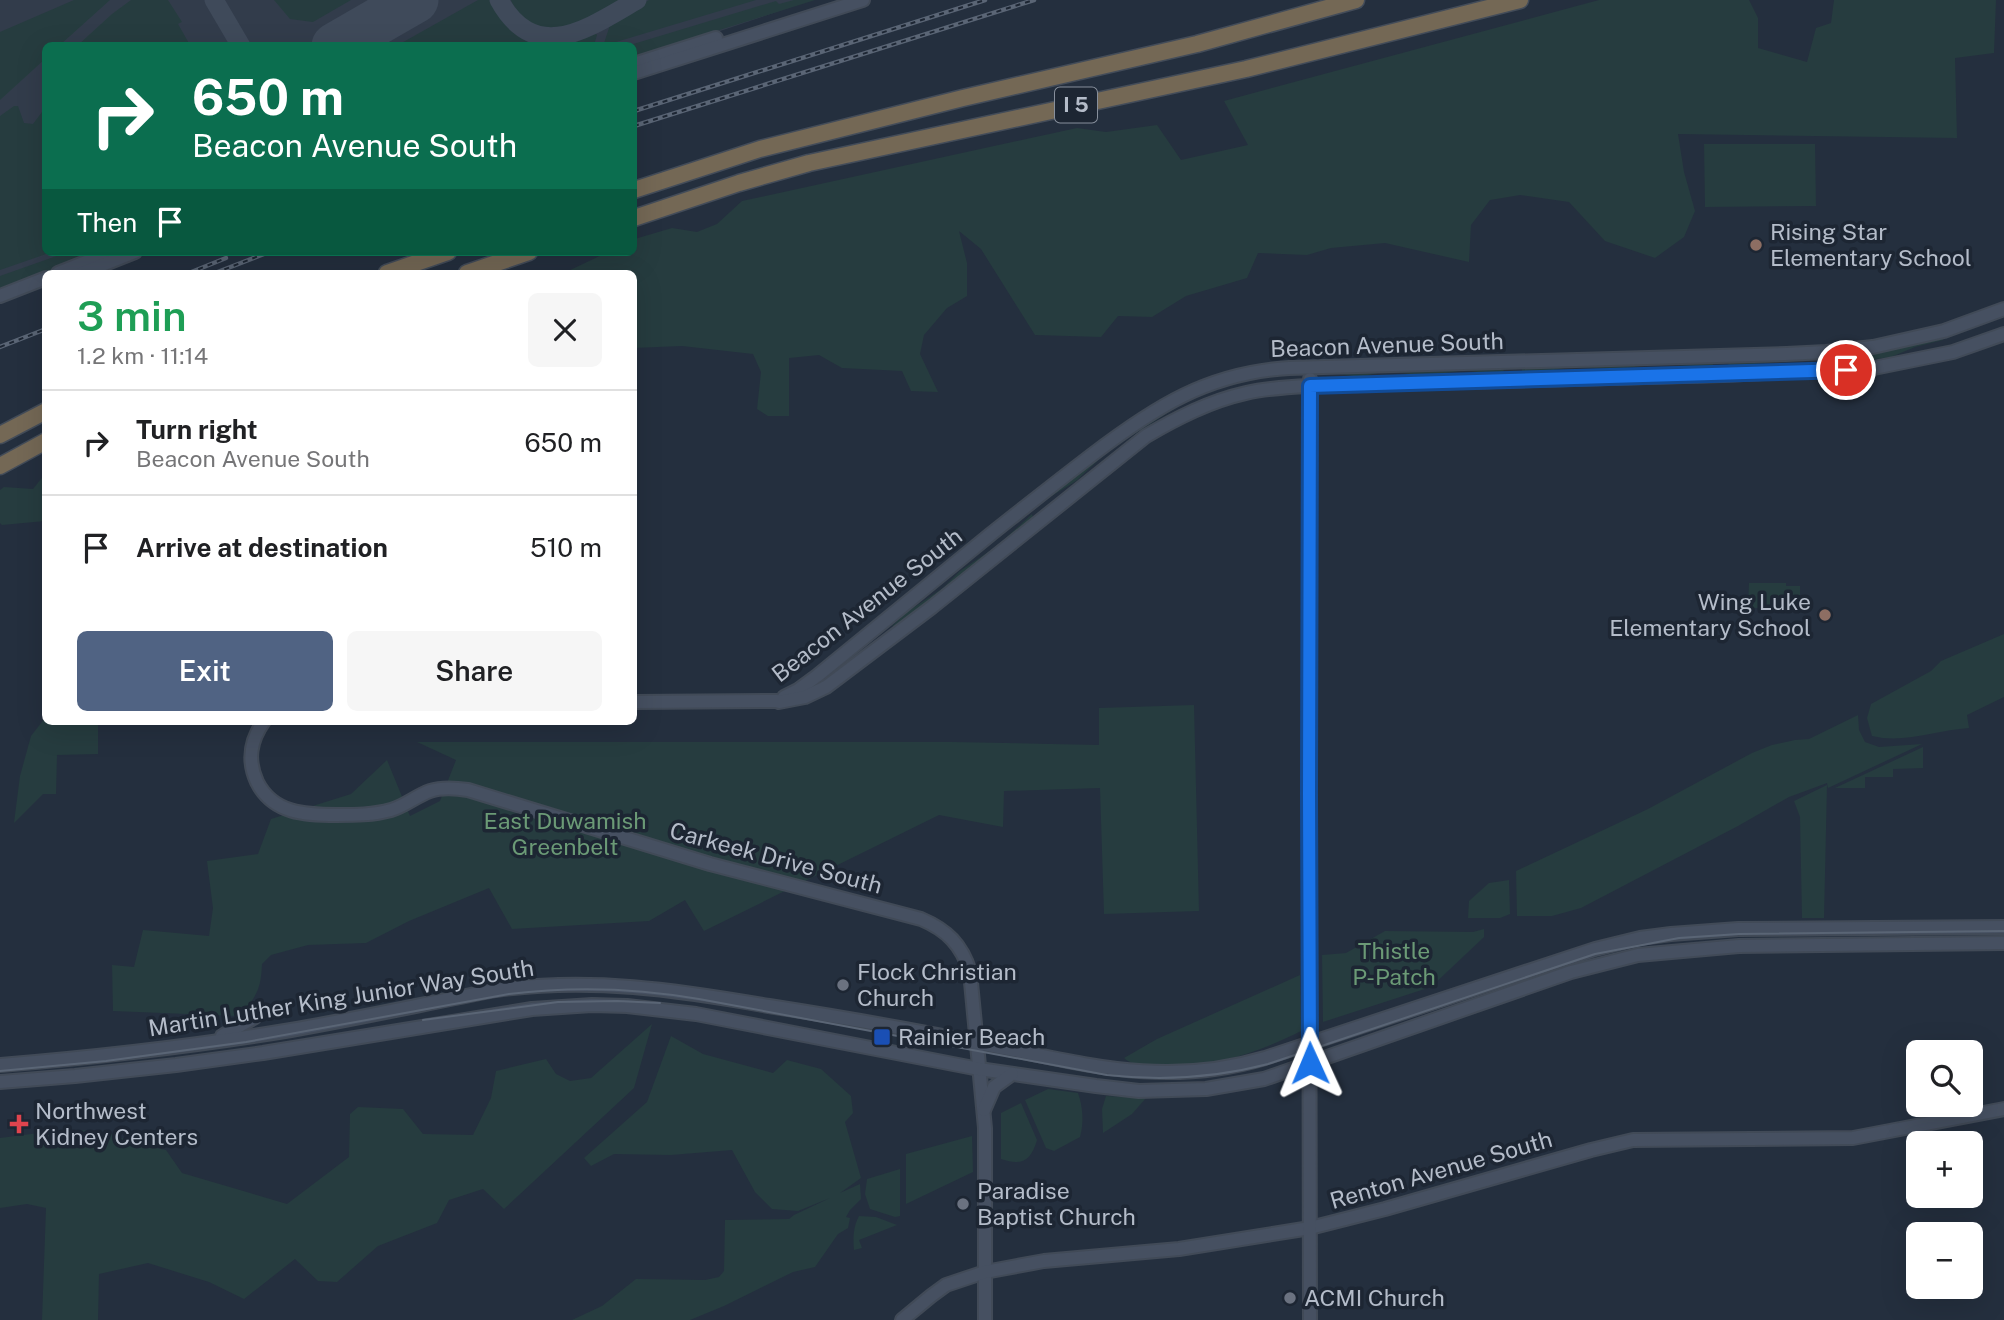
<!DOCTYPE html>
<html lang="en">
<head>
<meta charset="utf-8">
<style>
	:root { --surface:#fff; --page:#f6f6f6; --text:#202124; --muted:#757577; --line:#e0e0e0; --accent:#506383 }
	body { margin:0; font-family:"Public Sans",sans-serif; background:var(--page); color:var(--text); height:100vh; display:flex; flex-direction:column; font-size:26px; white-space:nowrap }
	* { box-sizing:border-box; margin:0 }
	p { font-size:23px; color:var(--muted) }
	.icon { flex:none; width:38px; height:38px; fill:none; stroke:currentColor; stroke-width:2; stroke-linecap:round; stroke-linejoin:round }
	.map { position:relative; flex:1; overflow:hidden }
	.details { position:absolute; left:42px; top:270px; width:595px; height:455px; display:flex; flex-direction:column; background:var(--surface); border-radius:10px; box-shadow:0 7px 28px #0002 }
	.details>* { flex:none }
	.guide { position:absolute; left:42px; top:42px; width:595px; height:214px; border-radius:10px; box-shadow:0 7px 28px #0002; background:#0b6e4f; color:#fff; overflow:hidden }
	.fabs { position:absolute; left:1906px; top:1040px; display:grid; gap:14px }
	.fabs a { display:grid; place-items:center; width:77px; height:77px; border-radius:10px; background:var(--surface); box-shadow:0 7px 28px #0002; font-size:35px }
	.pin { position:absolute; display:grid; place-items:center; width:60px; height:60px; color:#fff; margin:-30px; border:4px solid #fff; border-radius:50%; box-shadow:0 2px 7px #0007 }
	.me { position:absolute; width:77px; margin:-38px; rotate:359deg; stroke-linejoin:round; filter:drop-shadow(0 0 5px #0008) }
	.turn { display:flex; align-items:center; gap:24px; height:147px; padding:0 35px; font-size:32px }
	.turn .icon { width:91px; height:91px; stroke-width:2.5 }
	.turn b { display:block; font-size:49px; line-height:60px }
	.then { display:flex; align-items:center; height:66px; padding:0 35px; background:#0003; gap:14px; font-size:26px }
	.round { display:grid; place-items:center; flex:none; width:74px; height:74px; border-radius:10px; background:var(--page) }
	.summary { display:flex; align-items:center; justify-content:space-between; height:119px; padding:0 35px }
	h1 { font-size:42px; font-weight:600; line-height:52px; color:#1e9e55 }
	.primary-button { display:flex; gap:14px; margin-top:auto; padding:14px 35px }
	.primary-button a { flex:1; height:80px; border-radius:10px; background:var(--accent); color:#fff; font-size:28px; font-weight:600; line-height:80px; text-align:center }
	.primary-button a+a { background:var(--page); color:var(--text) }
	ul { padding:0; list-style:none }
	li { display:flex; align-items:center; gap:21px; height:105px; padding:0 35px; border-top:2px solid var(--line) }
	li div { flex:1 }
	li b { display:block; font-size:26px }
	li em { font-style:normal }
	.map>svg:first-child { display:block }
	.airport { fill:#323c4b }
	.green { fill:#263c3f }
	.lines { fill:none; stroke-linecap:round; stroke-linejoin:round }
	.taxiway { stroke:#3f4a5a; stroke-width:19 }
	.runway { stroke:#3f4a5a; stroke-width:47 }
	.secondary-casing { stroke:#414a57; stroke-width:16 }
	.highway-casing { stroke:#434c59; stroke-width:19 }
	.secondary { stroke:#465061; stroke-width:12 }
	.highway { stroke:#746855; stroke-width:16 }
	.tram { stroke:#5a6575; stroke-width:2 }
	.rail-casing { stroke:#5a6575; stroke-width:4.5 }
	.rail { stroke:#1d2633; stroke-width:2; stroke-dasharray:5; stroke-linecap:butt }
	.route-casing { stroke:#114b97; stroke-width:18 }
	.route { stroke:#1a73e8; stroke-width:12 }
	.education-dot { fill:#8d6e63; stroke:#1d2633; stroke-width:2.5 }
	.worship-dot { fill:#6b7280; stroke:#1d2633; stroke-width:2.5 }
	.transit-dot { fill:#1a4fb4; stroke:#1d2633; stroke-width:2.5 }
	.health-dot { fill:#e0444e; stroke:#1d2633; stroke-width:2.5 }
	.labels { text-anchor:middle; stroke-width:7; stroke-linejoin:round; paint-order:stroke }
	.shield { fill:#1d2633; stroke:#878f9c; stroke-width:2 }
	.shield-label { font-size:21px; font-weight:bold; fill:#b4bcc9 }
	.poi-label { font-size:23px; fill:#b4bcc9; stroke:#1d2633; text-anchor:start }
	.street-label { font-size:23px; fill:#b4bcc9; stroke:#1d2633 }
	.park-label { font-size:23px; fill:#6b9a76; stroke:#1d2633 }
</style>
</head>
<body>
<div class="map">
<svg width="2004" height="1320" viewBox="0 0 2004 1320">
	<rect width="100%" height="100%" fill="#242f3e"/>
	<!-- airport -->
	<polygon class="airport" points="0,0 812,0 634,60 634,46 46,46 46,252 96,252 0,287"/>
	<!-- green -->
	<g class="green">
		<polygon points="74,0 110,0 60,45 46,46 45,59 0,100 0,32"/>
		<polygon points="131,0 168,0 182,22 178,24 190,45 78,45 112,14"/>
		<polygon points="274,0 351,0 313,22 290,19"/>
		<path d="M 478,0 L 492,0 C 515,42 552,52 594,31 L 597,35 L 594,45 L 398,45 Z"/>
		<path d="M 511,0 L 624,0 C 595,17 560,45 527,22 C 519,16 514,10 511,0 Z"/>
		<polygon points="649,0 756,0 606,45 604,43 611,22"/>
		<polygon points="794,0 815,0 634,57 634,46 630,45 776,1 779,4"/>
		<polygon points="1599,0 1749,0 1758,18 1758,48 1807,62 1816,28 1831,23 1834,0 1996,0 1994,53 1955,58 1957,138 1678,134 1684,172 1695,211 1684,237 1655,258 1605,241 1569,202 1520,195 1490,200 1471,225 1469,262 1385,243 1331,248 1307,255 1258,253 1247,278 1186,296 1152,317 1118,316 1101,337 1035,335 981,249 959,231 967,263 967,296 947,308 924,335 920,354 938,392 911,391 902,371 842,368 819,355 789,358 789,416 768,416 757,409 761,372 753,354 682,346 634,348 634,273 564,273 608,252 634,252 634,240 638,238 672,228 697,232 717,224 742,201 1077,128 1106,132 1157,125 1181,160 1248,145 1224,101"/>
		<polygon points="14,106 18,106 24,123 33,124 45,108 46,252 52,252 0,270 0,116"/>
		<polygon points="1704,144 1815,144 1816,206 1705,207"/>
		<polygon points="68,252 100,252 0,291 0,276"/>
		<polygon points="1943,337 1943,340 1915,347 1891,357 1868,360 1868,353"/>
		<polygon points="1863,353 1866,360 1795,360 1734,366 1728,365 1729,361"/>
		<polygon points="1713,360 1713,367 1656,364 1618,369 1570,367 1543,372 1522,372 1522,365"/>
		<polygon points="1503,366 1504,373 1484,373 1465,370 1439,374 1418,375 1386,371 1360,377 1339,374 1320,373"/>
		<polygon points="1188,400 1109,450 1076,481 1042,502 1146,420"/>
		<polygon points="45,474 45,521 2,525 0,523 0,490 4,487 33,489"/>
		<polygon points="1032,514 1034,521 898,628 892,626 907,612 943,588 960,571 997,546"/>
		<polygon points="1749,583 1786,583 1786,586 1800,586 1800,608 1748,608"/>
		<path d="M 2004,634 L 2004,697 L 1967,715 L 1969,728 C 1937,730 1904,744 1872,736 L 1867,718 L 1871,704 L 1931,671 L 1941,661 Z"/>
		<path d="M 1194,705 L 1199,911 L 1104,914 L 1100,788 L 1004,791 L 1003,827 L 939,815 L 704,931 L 685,900 L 649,921 L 512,929 L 489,888 L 409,921 L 366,943 L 308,945 L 271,955 L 262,964 C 261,990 256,999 237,1016 L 113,1011 L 112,965 L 134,967 L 143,930 L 209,936 L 213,908 L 207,861 L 258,854 L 271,819 L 351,794 L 387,760 L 410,816 L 440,801 L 456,760 L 417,742 L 952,742 L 1099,745 L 1099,708 Z"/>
		<polygon points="1858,715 1859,730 1865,742 1879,747 1922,744 1828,788 1827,783 1789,797 1738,826 1581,908 1552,916 1517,916 1516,871 1648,809 1752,753 1772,745 1795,740 1809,739"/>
		<polygon points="45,718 46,721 98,721 98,754 57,755 56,794 43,794 14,823 20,776 31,736"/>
		<polygon points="1923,747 1923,768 1893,769 1893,777 1865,777 1865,788 1835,788"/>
		<polygon points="1827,785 1824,918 1802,918 1800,817 1794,801"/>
		<polygon points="1509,880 1510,914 1500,918 1468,918 1469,901 1489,883"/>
		<polygon points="1484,929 1484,937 1431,987 1323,1022 1322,955 1346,953 1385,931 1473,932"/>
		<path d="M 1300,975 L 1301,1031 C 1251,1056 1211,1068 1155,1065 C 1143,1065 1133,1066 1124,1058 L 1157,1039 Z"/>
		<polygon points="652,1024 634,1088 504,1209 483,1189 449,1200 437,1223 378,1246 337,1282 318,1281 295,1259 244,1299 209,1282 148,1263 99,1274 98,1320 42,1320 46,1208 27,1204 0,1208 0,1138 39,1133 86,1130 111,1133 133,1143 166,1150 182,1173 287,1204 349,1157 350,1114 358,1107 403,1109 423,1134 473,1135 491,1098 496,1071 546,1059 556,1074 570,1081 591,1078"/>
		<polygon points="671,1036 703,1054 773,1073 787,1060 821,1069 851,1096 853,1113 845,1122 861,1178 840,1193 860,1184 861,1199 850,1210 846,1217 850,1218 848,1228 838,1234 815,1267 793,1272 724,1306 690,1320 572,1320 602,1306 636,1279 705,1280 719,1277 724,1271 725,1220 789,1219 794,1215 830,1198 798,1211 772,1209 755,1192 732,1150 671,1155 614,1154 591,1166 584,1158 647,1102"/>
		<path d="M 1048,1089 L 1078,1093 C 1083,1107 1084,1123 1080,1137 L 1054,1151 L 1046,1148 L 1025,1100 Z"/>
		<polygon points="1106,1096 1146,1098 1132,1114 1103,1133 1102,1109"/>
		<path d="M 1021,1103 L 1037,1140 C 1031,1161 1022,1166 1001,1159 L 1001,1113 Z"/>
		<polygon points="972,1136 973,1172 906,1204 906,1154"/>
		<polygon points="900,1169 900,1216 895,1217 870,1209 865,1194 867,1179"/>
		<path d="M 859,1216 L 876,1217 L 897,1225 L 859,1240 L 862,1248 L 854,1250 C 853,1238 853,1227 859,1216 Z"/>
	</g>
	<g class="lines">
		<!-- taxiway -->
		<g class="taxiway">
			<polyline points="214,0 241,46"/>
			<path d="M 499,0 C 536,67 590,27 637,0"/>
		</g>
		<!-- runway -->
		<polyline class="runway" points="335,46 415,0"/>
		<!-- secondary casing -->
		<g class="secondary-casing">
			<g id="secondary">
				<polyline points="634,64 716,38"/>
				<polyline points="634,73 863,0"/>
				<polyline points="58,273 111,252"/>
				<polyline points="82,273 135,252"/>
				<polyline points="0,296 46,278"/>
				<path d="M 784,697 L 798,690 L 817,676 C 875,628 933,581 991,534 C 1025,507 1058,481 1092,455 C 1155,407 1208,373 1289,368 L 1786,354 L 1826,352 L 1873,347 L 1944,331 L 2004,309"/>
				<path d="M 634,702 L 777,701 L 779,702 L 805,697 L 826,687 L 932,607 L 1146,436 C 1177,418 1210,401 1246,393 C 1267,388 1289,387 1310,386 L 1723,375 L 1874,368 L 1953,352 L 2004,334"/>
				<path d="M 264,721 C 250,741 247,760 257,782 C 273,814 306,815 337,815 C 355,815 373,815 391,810 C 405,806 416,796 430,791 C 442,787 455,788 468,790 L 710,864 L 921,919 C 947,930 962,945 970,972 L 985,1128 L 985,1320"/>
				<polyline points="222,1036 255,1017"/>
				<path d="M 0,1065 C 98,1057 195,1046 291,1030 C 360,1018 428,1003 496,990 C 590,977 677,990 769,1006 C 839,1017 909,1029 978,1043 C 1079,1062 1161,1089 1265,1058 L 1595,949 L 1640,938 L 1671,934 L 1738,929 L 2004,927"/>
				<polyline points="0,1082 75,1076 176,1065 263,1053 532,1009 592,1005 627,1006 696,1014 979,1069 1096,1086 1139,1091 1206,1089 1264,1079 1571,972 1638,955 1739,946 2004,943"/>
				<polyline points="984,1110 994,1087 1012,1074"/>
				<polyline points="902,1320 931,1296 946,1285 985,1272 1044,1261 1179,1249 1310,1228 1385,1209 1591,1150 1633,1140 1853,1138 2004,1109"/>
				<polyline points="1310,1320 1309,795 1310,379"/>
			</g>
		</g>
		<!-- highway casing -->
		<g class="highway-casing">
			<g id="highway">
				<polyline points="634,190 760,149 963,98 1197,44 1356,0"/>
				<polyline points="634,218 739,183 809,163 1246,69 1520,0"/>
				<polyline points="387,273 448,252"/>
				<polyline points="467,273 529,252"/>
				<polyline points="0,435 46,411"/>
				<polyline points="0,466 46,441"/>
			</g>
		</g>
		<!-- secondary -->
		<use href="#secondary" class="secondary"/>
		<!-- highway -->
		<use href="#highway" class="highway"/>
		<!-- tram -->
		<g class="tram">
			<polyline points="423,1020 558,1002 617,1001 660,1003"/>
			<path d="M 0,1071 L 106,1061 L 246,1042 L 509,994 C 573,986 636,988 699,999 L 1107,1075 C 1162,1081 1215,1078 1268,1064 L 1595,954 L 1679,938 L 1739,934 L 2004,931"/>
		</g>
		<!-- rail casing -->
		<g class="rail-casing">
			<g id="rail">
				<polyline points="634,111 985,0"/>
				<polyline points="634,126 1034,0"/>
				<polyline points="189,273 226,258"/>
				<polyline points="215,273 269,252"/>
				<polyline points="0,347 46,329"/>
			</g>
		</g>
		<!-- rail -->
		<use href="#rail" class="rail"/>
	</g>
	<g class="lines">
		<!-- route casing -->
		<g class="route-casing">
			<polyline id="route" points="1310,1063 1309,794 1310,386 1846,370"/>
		</g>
		<!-- route -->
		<use href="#route" class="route"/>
	</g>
	<!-- markers -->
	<g class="education-dot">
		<circle cx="1756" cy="245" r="7"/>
		<circle cx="1825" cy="615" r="7"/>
	</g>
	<g class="worship-dot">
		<circle cx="843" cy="985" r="7"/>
		<circle cx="963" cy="1204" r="7"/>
		<circle cx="1290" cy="1298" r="7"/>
	</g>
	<rect class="transit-dot" x="873" y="1028" width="18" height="18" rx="3.5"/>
	<path class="health-dot" d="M15.5 1113.5h7v7h7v7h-7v7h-7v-7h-7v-7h7z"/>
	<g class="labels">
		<!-- shield labels -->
		<rect class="shield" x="1055" y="87.5" width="42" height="35" rx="5"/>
		<g class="shield-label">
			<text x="1076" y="112">I 5</text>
		</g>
		<!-- poi labels -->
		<g class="poi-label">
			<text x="1770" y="240">Rising Star<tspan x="1770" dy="26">Elementary School</tspan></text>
			<text x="1811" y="610" text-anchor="end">Wing Luke<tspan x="1811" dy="26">Elementary School</tspan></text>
			<text x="857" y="980">Flock Christian<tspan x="857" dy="26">Church</tspan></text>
			<text x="898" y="1045">Rainier Beach</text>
			<text x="35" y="1119">Northwest<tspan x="35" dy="26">Kidney Centers</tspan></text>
			<text x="977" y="1199">Paradise<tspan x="977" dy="26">Baptist Church</tspan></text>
			<text x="1304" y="1306">ACMI Church</text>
		</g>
		<!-- street labels -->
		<g class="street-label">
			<text transform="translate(1387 345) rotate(-2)" y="8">Beacon Avenue South</text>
			<text transform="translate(867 605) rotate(-38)" y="8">Beacon Avenue South</text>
			<text transform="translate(776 858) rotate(15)" y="8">Carkeek Drive South</text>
			<text transform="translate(341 998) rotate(-9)" y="8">Martin Luther King Junior Way South</text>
			<text transform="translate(1441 1170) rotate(-16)" y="8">Renton Avenue South</text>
		</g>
		<!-- park labels -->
		<g class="park-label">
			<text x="565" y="829">East Duwamish<tspan x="565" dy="26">Greenbelt</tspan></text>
			<text x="1394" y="959">Thistle<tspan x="1394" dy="26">P-Patch</tspan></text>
		</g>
	</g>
</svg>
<div class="fabs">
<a><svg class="icon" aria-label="search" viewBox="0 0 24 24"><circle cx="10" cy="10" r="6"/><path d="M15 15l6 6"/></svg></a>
<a>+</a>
<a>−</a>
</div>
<div class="pin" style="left:1846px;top:370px;background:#d93025"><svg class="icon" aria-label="arrive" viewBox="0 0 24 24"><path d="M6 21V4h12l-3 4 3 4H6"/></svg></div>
<svg class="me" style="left:1310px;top:1063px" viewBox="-20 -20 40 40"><path d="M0-17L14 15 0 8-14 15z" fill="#1a73e8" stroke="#fff" stroke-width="4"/></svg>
<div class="guide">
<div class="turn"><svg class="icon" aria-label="right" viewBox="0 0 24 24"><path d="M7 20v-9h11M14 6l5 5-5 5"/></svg><div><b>650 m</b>Beacon Avenue South</div></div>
<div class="then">Then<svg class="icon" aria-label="arrive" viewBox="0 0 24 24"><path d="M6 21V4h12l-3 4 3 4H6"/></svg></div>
</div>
<section class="details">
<div class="summary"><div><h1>3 min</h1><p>1.2 km · 11:14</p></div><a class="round"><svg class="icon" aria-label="close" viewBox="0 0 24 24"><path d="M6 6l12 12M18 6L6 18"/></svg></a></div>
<ul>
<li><svg class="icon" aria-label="right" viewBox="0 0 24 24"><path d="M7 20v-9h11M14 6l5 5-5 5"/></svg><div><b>Turn right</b><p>Beacon Avenue South</p></div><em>650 m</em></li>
<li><svg class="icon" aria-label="arrive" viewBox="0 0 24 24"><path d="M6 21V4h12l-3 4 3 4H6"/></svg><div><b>Arrive at destination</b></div><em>510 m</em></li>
</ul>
<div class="primary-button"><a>Exit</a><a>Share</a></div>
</section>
</div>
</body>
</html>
